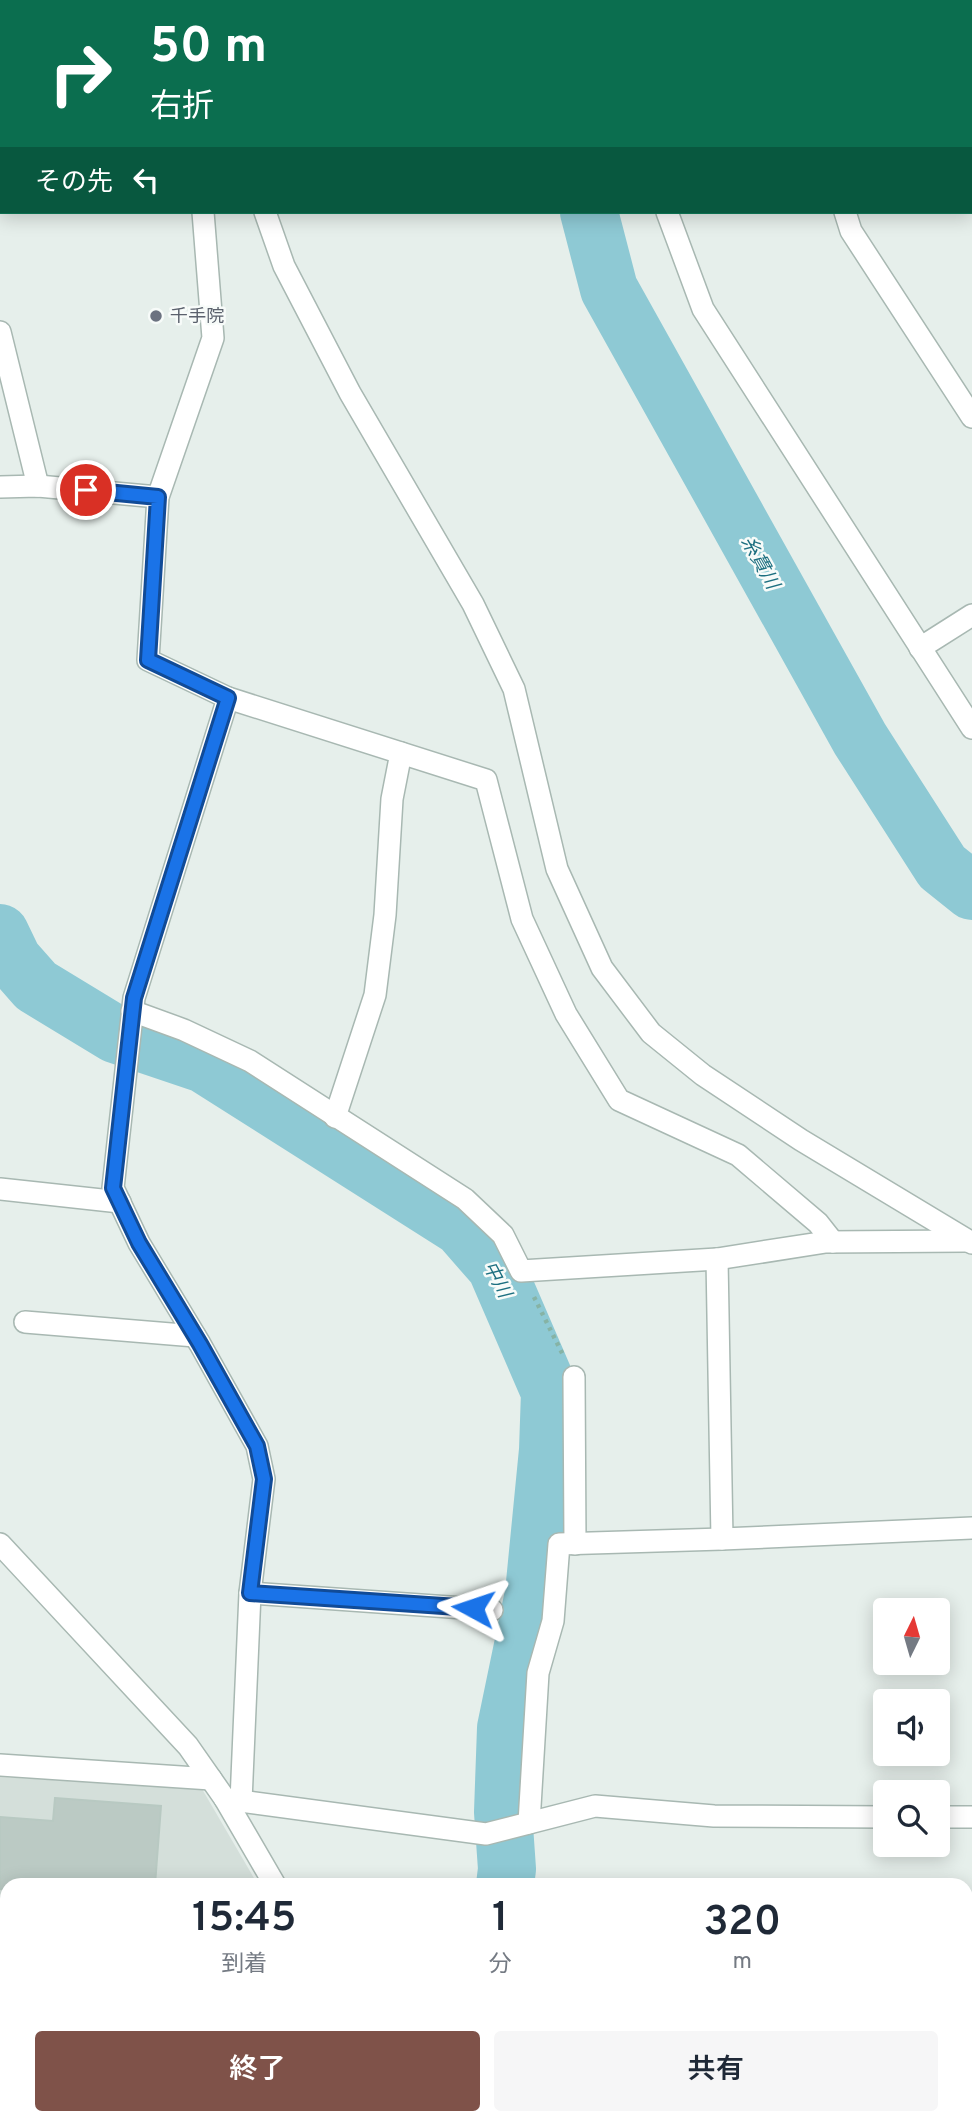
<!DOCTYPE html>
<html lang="ja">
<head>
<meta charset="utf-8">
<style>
	:root { --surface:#fff; --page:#f6f6f7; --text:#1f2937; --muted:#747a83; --accent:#7f5249 }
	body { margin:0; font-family:Overpass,"Noto Sans JP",sans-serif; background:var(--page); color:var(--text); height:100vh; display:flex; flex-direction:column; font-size:26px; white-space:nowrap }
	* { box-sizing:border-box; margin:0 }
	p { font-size:23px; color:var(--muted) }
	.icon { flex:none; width:38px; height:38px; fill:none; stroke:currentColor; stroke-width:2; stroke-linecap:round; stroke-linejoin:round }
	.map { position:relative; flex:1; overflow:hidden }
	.side { position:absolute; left:0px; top:1878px; width:973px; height:247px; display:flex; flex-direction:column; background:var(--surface); border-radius:21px 21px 0 0; box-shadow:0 4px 18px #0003 }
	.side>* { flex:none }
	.hud { position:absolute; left:0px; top:0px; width:973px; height:214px; box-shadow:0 4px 18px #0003; background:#0b6e4f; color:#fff; overflow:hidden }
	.needle { width:46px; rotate:5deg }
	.fabs { position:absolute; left:873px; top:1598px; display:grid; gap:14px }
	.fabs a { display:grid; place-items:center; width:77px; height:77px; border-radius:7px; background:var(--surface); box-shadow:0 4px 18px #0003; font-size:35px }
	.pin { position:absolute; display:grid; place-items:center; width:60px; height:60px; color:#fff; margin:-30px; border:4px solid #fff; border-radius:50%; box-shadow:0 2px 7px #0007 }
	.me { position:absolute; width:77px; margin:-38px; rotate:275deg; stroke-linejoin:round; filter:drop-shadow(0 0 5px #0008) }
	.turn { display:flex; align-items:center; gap:24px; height:147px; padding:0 35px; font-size:32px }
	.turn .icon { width:91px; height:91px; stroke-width:2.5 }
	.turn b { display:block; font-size:49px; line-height:60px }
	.then { display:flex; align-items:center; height:66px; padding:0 35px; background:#0003; gap:14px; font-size:26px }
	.eta { display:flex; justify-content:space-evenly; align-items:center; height:119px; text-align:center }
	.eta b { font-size:42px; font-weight:600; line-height:49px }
	.action { display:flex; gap:14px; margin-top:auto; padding:14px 35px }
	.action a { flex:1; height:80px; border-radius:7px; background:var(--accent); color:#fff; font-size:28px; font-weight:600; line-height:80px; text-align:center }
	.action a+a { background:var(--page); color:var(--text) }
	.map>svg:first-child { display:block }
	.built { fill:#d4dfda }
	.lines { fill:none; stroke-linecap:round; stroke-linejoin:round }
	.river { stroke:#8ec9d4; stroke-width:58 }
	.building { fill:#bbcac4; stroke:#b8c9c2; stroke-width:2 }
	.street-casing { stroke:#a8b8b2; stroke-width:24 }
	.path { stroke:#86b3a5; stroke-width:4.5; stroke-dasharray:3.5 5; stroke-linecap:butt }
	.street { stroke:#fff; stroke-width:21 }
	.route-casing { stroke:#114b97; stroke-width:18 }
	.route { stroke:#1a73e8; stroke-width:12 }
	.worship-dot { fill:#6b7280; stroke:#f7fbf9; stroke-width:2.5 }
	.labels { text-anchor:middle; stroke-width:5; stroke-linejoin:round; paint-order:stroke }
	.worship-label { font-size:18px; fill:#5b616d; stroke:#f7fbf9; text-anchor:start }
	.water-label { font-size:19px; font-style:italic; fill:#1c6f80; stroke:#f7fbf9 }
</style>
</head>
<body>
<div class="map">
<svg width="972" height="2123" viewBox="0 0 972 2123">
	<rect width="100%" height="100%" fill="#e6efeb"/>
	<!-- built -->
	<polygon class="built" points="0,1777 202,1789 258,1885 7,1885 7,2118 255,2118 255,2123 0,2123"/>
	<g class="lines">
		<!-- river -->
		<g class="river">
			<polyline points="549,0 549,2"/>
			<polyline points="589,212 609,289 860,739 942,867 972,891"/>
			<polyline points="0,933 13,960 36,986 115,1034 204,1064 461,1227 496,1267 550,1392 548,1450 534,1593 506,1728 503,1812 507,1869 505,1885"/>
		</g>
	</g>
	<!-- building -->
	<g class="building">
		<polygon points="55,1798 161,1806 155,1885 7,1885 7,1890 0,1889 0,1817 53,1821"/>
		<polygon points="117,2118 242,2118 242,2123 116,2123"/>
	</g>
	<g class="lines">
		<!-- street casing -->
		<g class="street-casing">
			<g id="street">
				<polyline points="160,0 161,2"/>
				<polyline points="190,0 192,2"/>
				<polyline points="612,0 612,2"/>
				<polyline points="801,0 801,2"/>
				<polyline points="0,110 2,110"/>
				<polyline points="971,154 972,154"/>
				<polyline points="203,212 213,338 158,497 148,660 228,698 134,998 113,1188 139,1243 200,1344 257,1446 264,1479 250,1593 241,1801"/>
				<polyline points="265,212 284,266 350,393 473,604 514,689 557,869 602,968 651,1033 703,1075 801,1140 972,1243"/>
				<polyline points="667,212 703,309 972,728"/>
				<polyline points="845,212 851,231 972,417"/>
				<polyline points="0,332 38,486"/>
				<polyline points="0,487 38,486 158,497"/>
				<polyline points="920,648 972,615"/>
				<polyline points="228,698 486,780 522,919 566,1014 619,1100 738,1155 818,1223 833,1242"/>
				<polyline points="132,1011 184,1030 250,1061 465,1199 503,1235 521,1271 717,1259 826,1242 966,1241"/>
				<polyline points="335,1117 375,995 385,915 392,799 401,753"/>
				<polyline points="0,1189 120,1202"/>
				<polyline points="717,1259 722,1539"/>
				<polyline points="25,1322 195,1336"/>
				<polyline points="574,1377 575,1544"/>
				<polyline points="0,1544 188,1746 225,1799 275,1885"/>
				<polyline points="250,1593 492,1610"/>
				<polyline points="0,1765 211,1779"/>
				<polyline points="225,1799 486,1834 595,1806 714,1816 886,1817"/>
				<polyline points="938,1817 972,1817"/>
				<polyline points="529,1823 538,1673 553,1621 559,1544 722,1539 972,1528"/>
				<polyline points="433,2118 438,2123"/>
			</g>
		</g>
		<!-- path -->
		<polyline class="path" points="534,1297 563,1355"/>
		<!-- street -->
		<use href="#street" class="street"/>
	</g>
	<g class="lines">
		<!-- route casing -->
		<g class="route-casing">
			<polyline id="route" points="86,490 158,497 148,660 228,698 134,998 113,1188 139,1243 200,1344 257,1446 264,1479 250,1593 473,1608"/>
		</g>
		<!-- route -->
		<use href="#route" class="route"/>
	</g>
	<!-- markers -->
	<circle class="worship-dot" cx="156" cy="316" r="7"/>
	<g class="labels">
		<!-- worship labels -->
		<g class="worship-label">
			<text x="170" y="322">千手院</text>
		</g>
		<!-- water labels -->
		<g class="water-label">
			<text transform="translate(761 562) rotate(61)" y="7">糸貫川</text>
			<text transform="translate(498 1279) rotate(62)" y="7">中川</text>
		</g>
	</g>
</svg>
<div class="fabs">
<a><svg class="needle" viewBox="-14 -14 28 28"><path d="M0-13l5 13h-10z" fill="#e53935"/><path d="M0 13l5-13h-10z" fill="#747a83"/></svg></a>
<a><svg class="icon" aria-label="sound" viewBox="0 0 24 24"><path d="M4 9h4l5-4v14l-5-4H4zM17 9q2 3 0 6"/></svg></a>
<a><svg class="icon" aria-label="search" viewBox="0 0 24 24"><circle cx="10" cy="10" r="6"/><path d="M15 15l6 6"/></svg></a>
</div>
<div class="pin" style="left:86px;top:490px;background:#d93025"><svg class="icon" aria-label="arrive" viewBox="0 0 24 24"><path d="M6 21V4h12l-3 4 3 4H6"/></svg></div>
<svg class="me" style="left:473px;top:1608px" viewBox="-20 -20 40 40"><path d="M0-17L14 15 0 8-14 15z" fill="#1a73e8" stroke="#fff" stroke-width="4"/></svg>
<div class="hud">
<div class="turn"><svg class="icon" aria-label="right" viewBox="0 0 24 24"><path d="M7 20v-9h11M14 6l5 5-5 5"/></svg><div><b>50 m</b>右折</div></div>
<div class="then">その先<svg class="icon" aria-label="left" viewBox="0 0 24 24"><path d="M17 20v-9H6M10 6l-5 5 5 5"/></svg></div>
</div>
<section class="side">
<div class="eta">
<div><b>15:45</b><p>到着</p></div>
<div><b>1</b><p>分</p></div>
<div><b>320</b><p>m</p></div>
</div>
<div class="action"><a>終了</a><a>共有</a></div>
</section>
</div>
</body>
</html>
